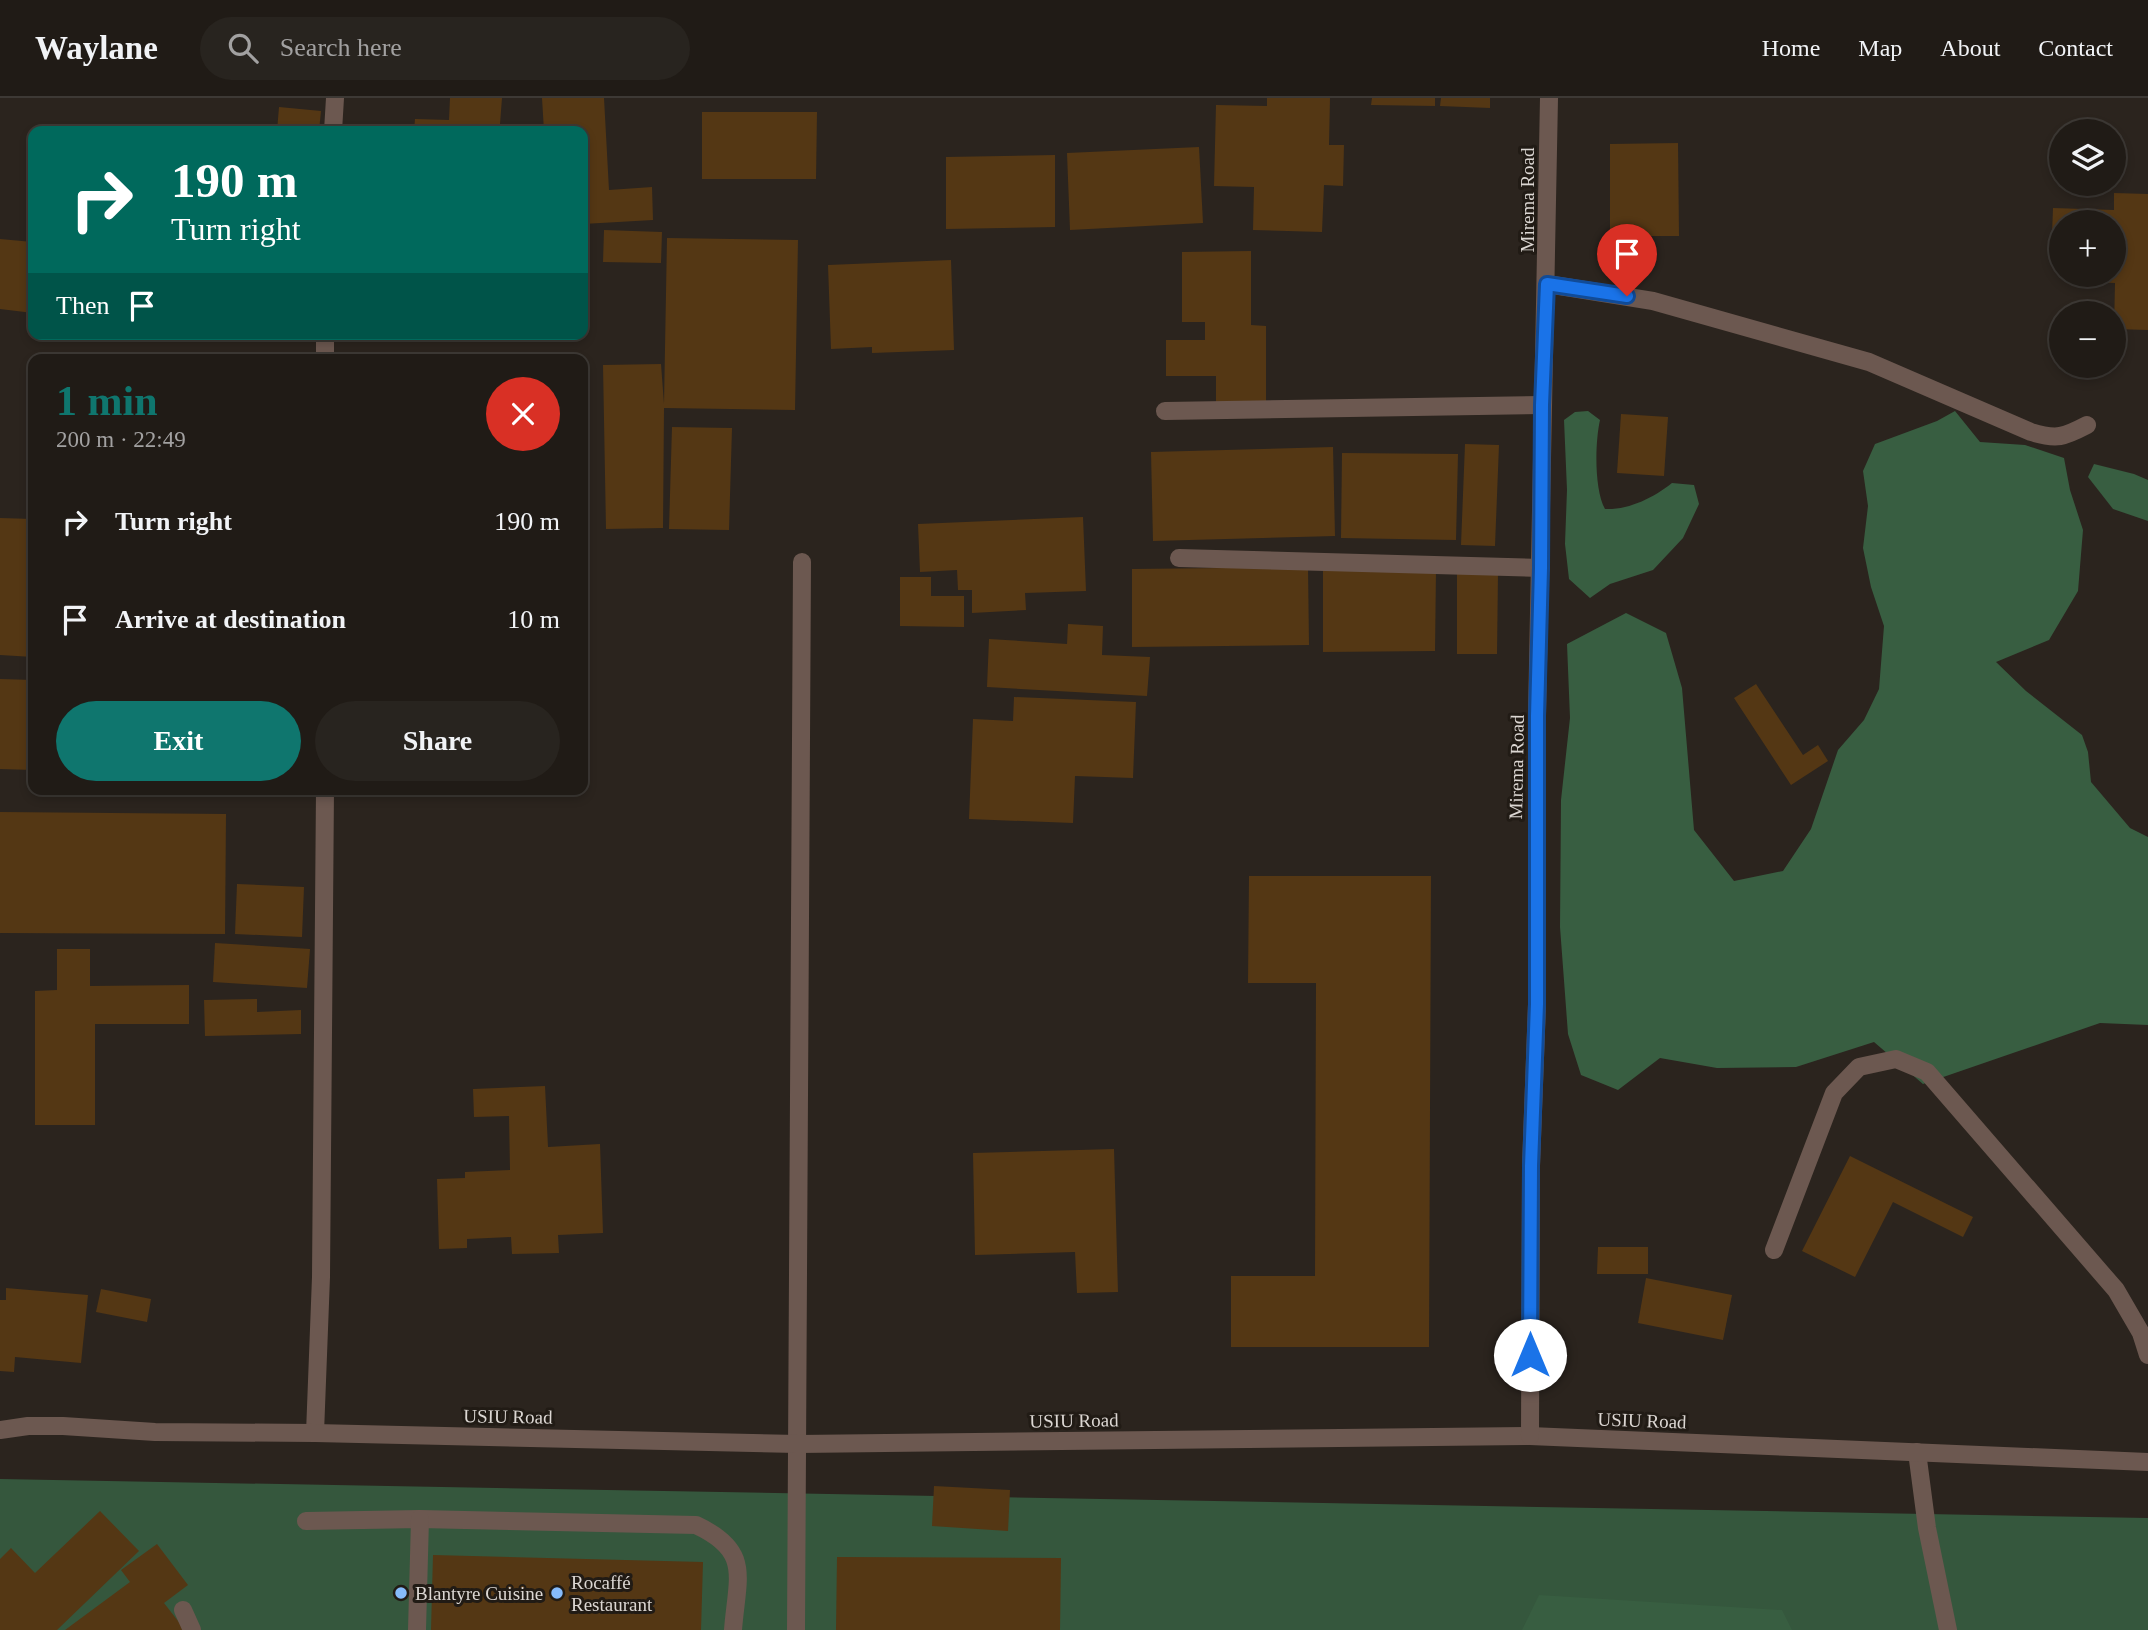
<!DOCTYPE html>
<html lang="en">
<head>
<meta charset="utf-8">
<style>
	:root { --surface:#201b16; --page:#28241f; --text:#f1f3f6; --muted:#a2a1a1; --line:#3d3935; --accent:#0f766e }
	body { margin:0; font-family:"Times New Roman",serif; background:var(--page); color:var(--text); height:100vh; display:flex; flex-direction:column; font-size:26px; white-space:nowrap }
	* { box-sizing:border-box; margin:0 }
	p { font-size:23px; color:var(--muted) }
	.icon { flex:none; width:38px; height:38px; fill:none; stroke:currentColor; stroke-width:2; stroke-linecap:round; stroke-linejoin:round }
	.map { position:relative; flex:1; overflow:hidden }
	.drawer { position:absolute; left:28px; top:256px; width:560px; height:441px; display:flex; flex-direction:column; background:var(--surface); border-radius:14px; box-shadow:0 4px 10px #0003,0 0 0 2px var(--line) }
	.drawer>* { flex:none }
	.top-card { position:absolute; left:28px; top:28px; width:560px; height:214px; border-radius:14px; box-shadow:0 4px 10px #0003,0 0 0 2px var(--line); background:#00695c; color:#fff; overflow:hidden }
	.buttons { position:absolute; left:2049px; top:21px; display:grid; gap:14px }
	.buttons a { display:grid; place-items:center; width:77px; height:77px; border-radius:50%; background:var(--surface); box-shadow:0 4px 10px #0003,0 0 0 2px var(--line); font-size:35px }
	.pin { position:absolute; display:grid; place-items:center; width:60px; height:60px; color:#fff; margin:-72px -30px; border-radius:50% 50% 50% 0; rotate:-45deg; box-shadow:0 0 7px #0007 }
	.pin .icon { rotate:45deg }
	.me { position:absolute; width:77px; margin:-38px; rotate:0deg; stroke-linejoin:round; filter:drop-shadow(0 0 5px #0008) }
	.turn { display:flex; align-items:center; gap:24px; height:147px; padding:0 28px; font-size:32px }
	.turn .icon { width:91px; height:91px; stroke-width:2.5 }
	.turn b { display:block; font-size:49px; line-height:60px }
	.then { display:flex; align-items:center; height:66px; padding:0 28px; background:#0003; gap:14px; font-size:26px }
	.round { display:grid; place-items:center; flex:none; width:74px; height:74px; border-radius:37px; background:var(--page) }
	.head { display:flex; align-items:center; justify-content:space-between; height:119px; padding:0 28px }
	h1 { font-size:42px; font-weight:600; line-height:52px; color:var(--accent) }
	.button { display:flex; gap:14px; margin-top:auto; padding:14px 28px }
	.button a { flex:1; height:80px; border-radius:42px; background:var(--accent); color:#fff; font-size:28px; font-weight:600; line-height:80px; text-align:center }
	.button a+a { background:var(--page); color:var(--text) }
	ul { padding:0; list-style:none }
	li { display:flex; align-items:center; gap:21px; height:98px; padding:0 28px }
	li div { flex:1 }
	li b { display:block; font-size:26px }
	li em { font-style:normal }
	header { display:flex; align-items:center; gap:42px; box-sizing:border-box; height:98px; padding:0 35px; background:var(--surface); border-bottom:2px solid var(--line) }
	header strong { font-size:33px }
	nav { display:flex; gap:38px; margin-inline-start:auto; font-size:24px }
	.search { width:490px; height:63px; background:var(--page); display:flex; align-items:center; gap:18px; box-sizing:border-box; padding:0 24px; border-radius:38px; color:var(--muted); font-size:26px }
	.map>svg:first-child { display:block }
	.green { fill:#35573d }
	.forest { fill:#385e41 }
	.building { fill:#543714 }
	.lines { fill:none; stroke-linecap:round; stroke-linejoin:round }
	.service { stroke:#6c5850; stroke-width:18 }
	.minor { stroke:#6c5850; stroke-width:18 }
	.tertiary { stroke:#6c5850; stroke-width:18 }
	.route-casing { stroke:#114b97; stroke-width:18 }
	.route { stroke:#1a73e8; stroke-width:12 }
	.poi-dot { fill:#86bbfb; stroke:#211b15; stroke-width:2.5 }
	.labels { text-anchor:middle; stroke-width:6; stroke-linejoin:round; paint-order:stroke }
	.street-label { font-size:19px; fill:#dcd7d3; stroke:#211b15 }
	.poi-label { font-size:19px; fill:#dcd7d3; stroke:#211b15; text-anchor:start }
</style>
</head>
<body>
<header>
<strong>Waylane</strong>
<div class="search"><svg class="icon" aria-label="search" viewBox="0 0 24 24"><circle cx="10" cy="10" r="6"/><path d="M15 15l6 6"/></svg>Search here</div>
<nav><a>Home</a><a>Map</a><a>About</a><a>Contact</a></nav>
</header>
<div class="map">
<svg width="2148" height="1532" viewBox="0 0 2148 1532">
	<rect width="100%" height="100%" fill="#2b241e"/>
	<!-- green -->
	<polygon class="green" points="0,1381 2148,1420 2148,1532 0,1532"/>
	<!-- forest -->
	<g class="forest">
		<path d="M 1588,313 L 1600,322 C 1595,344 1594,391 1605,411 C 1629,412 1653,400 1672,385 L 1694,387 L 1699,406 L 1683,440 L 1653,472 L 1610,486 L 1590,500 L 1569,481 L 1565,446 L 1567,392 L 1564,322 L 1575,314 Z"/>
		<polygon points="1955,313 1980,344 2025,347 2064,360 2070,392 2083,432 2078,493 2049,542 1996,564 2026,593 2082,637 2088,654 2091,684 2130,730 2148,739 2148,927 2100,925 1923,986 1874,944 1796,969 1717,970 1660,960 1618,992 1581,977 1568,936 1560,829 1561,702 1570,620 1567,546 1626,515 1666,535 1682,590 1694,732 1734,783 1783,773 1811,731 1838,652 1864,622 1879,591 1884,528 1871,489 1863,450 1868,408 1863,373 1875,346 1937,323"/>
		<polygon points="2094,366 2134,376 2148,382 2148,423 2113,411 2088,379"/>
		<polygon points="1539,1497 1782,1512 1792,1532 1522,1532"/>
	</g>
	<!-- building -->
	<g class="building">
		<polygon points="450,0 502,0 500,26 534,28 534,33 414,33 415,21 449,22"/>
		<polygon points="542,0 604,0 609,92 652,89 653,122 583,126 583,33 544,33"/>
		<polygon points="1267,0 1330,0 1329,47 1344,47 1343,88 1324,87 1322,134 1253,132 1254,89 1214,88 1216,7 1267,8"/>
		<polygon points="1372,0 1435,0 1435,8 1371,7"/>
		<polygon points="1441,0 1490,0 1490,10 1440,8"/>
		<polygon points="279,9 321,13 319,33 277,33"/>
		<polygon points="702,14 817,14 816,81 702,81"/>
		<polygon points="1678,45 1679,138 1610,138 1610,46"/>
		<polygon points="1199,49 1203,125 1070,132 1067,55"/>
		<polygon points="1055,57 1055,129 946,131 946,59"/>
		<polygon points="2114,95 2148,96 2148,232 2114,231 2115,185 2087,184 2087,177 2114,177 2114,124 2062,124 2062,164 2051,163 2053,110 2114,112"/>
		<polygon points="604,132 662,134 661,165 603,164"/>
		<polygon points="667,140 798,142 795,312 664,310 663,430 606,431 603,267 661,266 664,306"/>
		<polygon points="0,141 33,144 33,215 0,211"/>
		<polygon points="1251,153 1251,227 1266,228 1266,305 1216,305 1216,278 1166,278 1166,242 1205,242 1205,224 1182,224 1182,154"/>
		<polygon points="951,162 954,252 872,255 872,249 831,251 828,167"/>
		<polygon points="583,261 587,261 585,427 583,427"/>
		<polygon points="1621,316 1668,319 1664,378 1617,375"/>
		<polygon points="672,329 732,330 729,432 669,431"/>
		<polygon points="1465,346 1499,347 1495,448 1461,447"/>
		<polygon points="1333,349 1335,438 1153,443 1151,354"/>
		<polygon points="1342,355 1458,356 1456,442 1341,440"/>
		<polygon points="1083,419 1086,493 1025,495 1026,512 972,515 972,492 958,492 957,472 920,474 918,426"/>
		<polygon points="0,420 33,421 33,559 0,557"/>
		<polygon points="1308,469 1309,547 1132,549 1132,471"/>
		<polygon points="1323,472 1436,472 1435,553 1323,554"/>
		<polygon points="1457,475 1498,475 1497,556 1457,556"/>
		<polygon points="900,479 931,479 931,498 964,498 964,529 900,528"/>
		<polygon points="1068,526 1103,528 1102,557 1150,559 1147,598 987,589 989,541 1067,546"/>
		<polygon points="0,581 33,582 33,672 0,671"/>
		<polygon points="1756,586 1803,657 1818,647 1828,663 1791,687 1734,600"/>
		<polygon points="1014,599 1136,604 1133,680 1075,678 1073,725 969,721 973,621 1013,623"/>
		<polygon points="0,714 226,716 225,836 0,835"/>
		<polygon points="1249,778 1431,778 1429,1249 1231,1249 1231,1178 1315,1178 1316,885 1248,885"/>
		<polygon points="237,786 304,789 302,839 235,836"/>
		<polygon points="215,845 310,851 307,890 213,884"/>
		<polygon points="57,851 90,851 90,888 189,887 189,926 95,926 95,1027 35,1027 35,893 57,892"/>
		<polygon points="257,901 257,914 301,912 301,936 205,938 204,902"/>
		<polygon points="545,988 548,1049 600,1046 603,1135 558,1137 559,1155 512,1156 511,1139 467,1141 467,1150 439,1151 437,1081 465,1080 465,1074 510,1072 509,1018 474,1019 473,991"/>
		<polygon points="1114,1051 1118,1194 1077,1195 1075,1154 975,1157 973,1055"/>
		<polygon points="1850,1058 1973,1119 1963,1139 1893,1104 1855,1179 1802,1153"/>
		<polygon points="1598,1149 1648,1149 1648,1176 1597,1176"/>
		<polygon points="1646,1180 1732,1197 1723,1242 1638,1225"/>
		<polygon points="6,1190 88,1197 81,1265 15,1259 14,1274 0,1273 0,1202 6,1202"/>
		<polygon points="101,1191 151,1201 147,1224 96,1214"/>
		<polygon points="934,1388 1010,1392 1008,1433 932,1428"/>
		<polygon points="100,1413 139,1453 57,1532 0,1532 0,1461 11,1450 35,1475"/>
		<polygon points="157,1446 188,1487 164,1505 185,1532 65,1532 130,1484 121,1472"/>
		<polygon points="433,1457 703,1464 701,1532 431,1532"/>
		<polygon points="837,1459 1061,1460 1060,1532 836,1532"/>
	</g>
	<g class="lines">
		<!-- service -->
		<g class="service">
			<path d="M 1547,186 L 1653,203 L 1869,264 L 2031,334 C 2057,342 2064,339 2087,327"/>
			<polyline points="1165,313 1542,307"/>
			<polyline points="1179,460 1541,470"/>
			<polyline points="1917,1354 1927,1430 1948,1532"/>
			<path d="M 306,1423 L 420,1421 L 696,1427 C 752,1453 737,1479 733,1532"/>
			<polyline points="183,1512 192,1532"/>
			<polyline points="417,1532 420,1421"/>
		</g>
		<!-- minor -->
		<g class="minor">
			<polyline points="333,33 335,0"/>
			<polyline points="325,261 325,236"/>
			<polyline points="1774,1152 1834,995 1859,969 1896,961 1927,974 2116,1192 2141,1235 2148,1257"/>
			<polyline points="315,1335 321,1179 325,691"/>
			<polyline points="796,1532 802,464"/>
		</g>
		<!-- tertiary -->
		<g class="tertiary">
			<polyline points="0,1332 28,1328 63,1328 155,1334 315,1335 798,1346 1530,1338 2148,1364"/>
			<polyline points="1530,1338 1531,1068 1537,906 1537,618 1549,0"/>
		</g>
	</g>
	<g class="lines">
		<!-- route casing -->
		<g class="route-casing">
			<polyline id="route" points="1530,1257 1531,1068 1537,906 1537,618 1541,470 1542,307 1547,186 1627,198"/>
		</g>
		<!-- route -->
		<use href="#route" class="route"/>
	</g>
	<!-- markers -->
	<g class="poi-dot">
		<circle cx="401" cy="1495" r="7"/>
		<circle cx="557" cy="1495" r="7"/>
	</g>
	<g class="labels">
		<!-- street labels -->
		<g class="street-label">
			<text transform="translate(1527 102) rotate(-90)" y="7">Mirema Road</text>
			<text transform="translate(1516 669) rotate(-89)" y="7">Mirema Road</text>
			<text transform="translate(508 1318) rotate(1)" y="7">USIU Road</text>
			<text transform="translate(1074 1322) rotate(-1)" y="7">USIU Road</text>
			<text transform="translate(1642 1322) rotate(2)" y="7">USIU Road</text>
		</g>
		<!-- poi labels -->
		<g class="poi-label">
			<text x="571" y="1491">Rocaffé<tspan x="571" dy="22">Restaurant</tspan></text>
			<text x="415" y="1502">Blantyre Cuisine</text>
		</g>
	</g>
</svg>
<div class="buttons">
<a><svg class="icon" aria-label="layers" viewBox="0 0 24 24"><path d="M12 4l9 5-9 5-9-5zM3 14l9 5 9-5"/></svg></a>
<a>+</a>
<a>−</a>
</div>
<div class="pin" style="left:1627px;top:198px;background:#d93025"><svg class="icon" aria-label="arrive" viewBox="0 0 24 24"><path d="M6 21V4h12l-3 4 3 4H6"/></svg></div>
<svg class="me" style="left:1530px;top:1257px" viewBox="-20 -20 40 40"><circle r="19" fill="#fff"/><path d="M0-13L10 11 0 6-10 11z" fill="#1a73e8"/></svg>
<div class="top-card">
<div class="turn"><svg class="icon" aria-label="right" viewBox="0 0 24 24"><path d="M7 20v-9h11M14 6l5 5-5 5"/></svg><div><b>190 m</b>Turn right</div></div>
<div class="then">Then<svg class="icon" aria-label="arrive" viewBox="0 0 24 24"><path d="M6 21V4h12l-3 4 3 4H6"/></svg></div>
</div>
<section class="drawer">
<div class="head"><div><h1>1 min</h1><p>200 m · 22:49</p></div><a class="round" style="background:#d93025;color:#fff"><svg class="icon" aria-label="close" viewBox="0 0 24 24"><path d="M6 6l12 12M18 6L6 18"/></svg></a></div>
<ul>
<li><svg class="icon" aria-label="right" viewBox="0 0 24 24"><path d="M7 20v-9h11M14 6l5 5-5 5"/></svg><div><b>Turn right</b></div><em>190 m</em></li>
<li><svg class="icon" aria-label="arrive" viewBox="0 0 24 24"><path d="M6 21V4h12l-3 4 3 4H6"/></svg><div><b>Arrive at destination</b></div><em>10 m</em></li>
</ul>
<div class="button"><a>Exit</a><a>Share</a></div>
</section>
</div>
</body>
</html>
